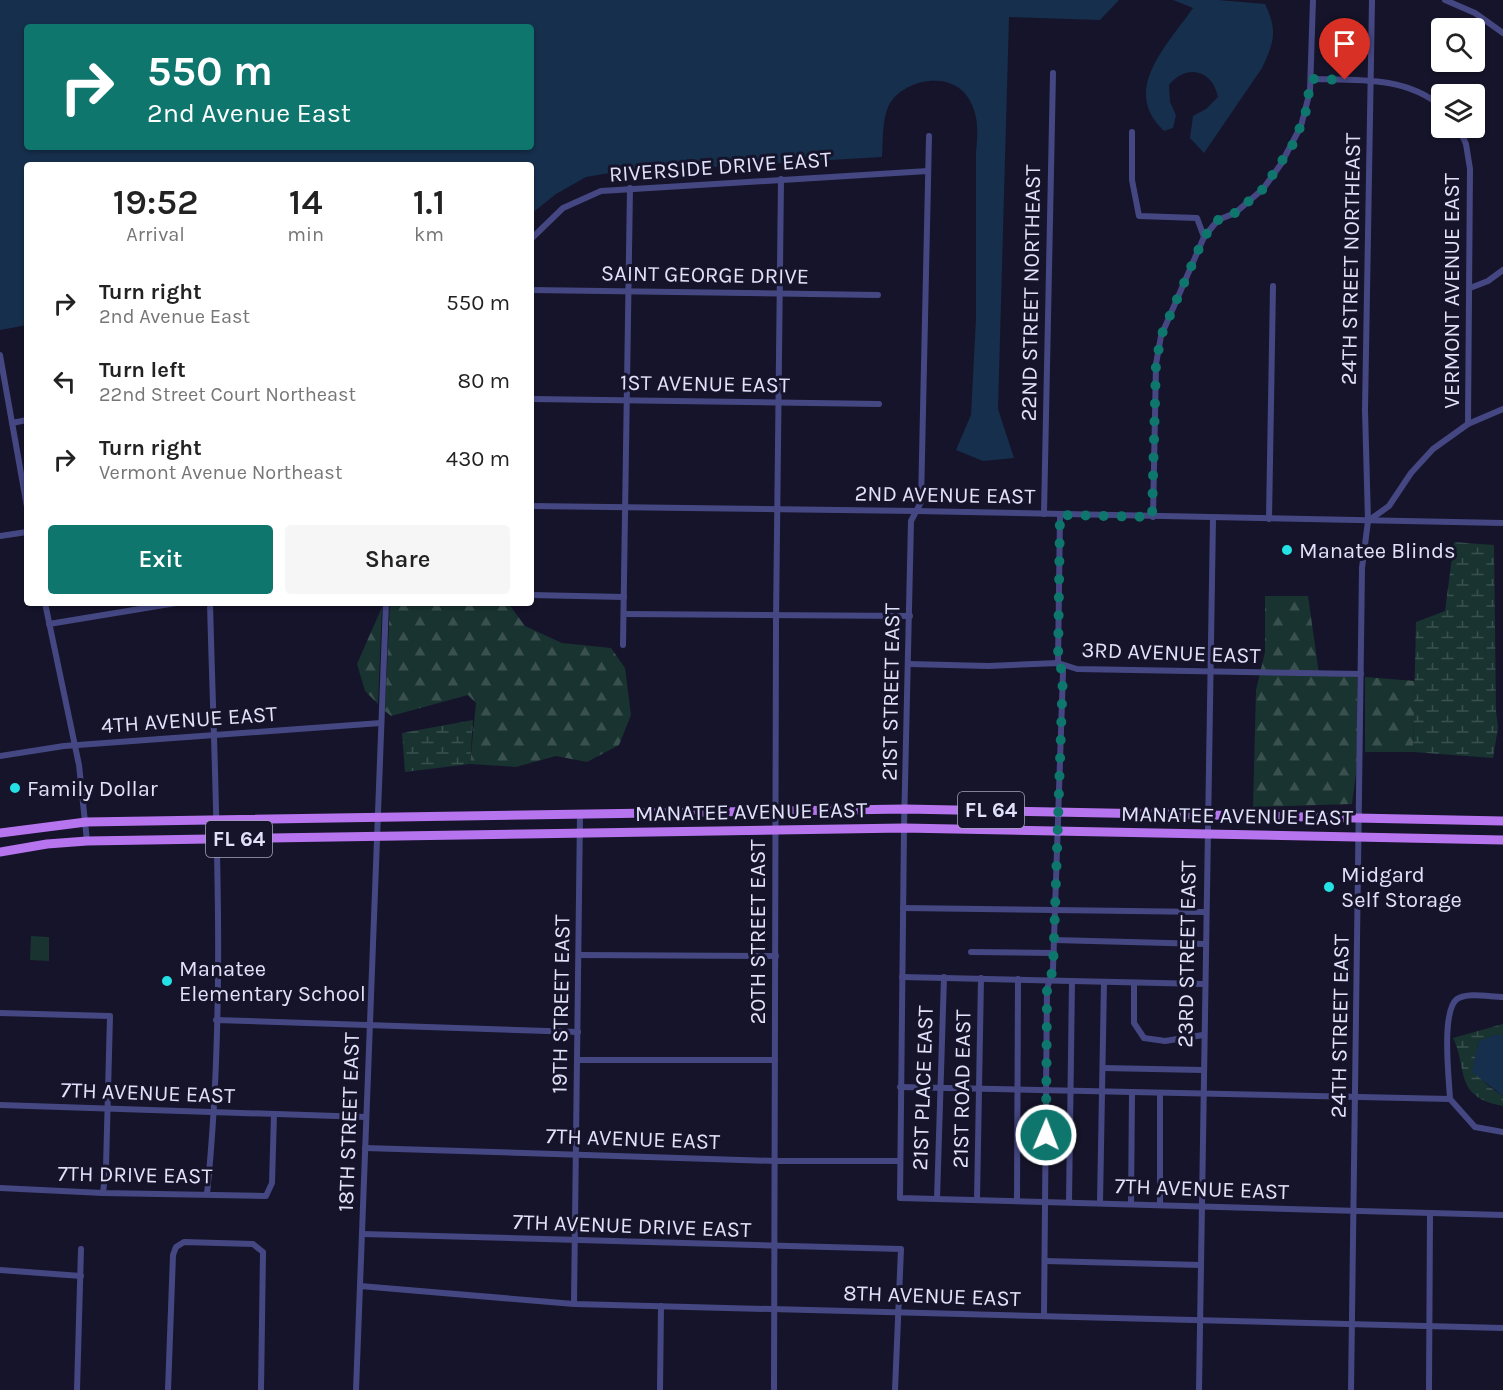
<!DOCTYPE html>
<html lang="en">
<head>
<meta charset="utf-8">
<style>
	:root { --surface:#fff; --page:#f6f6f6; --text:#222; --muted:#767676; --accent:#0f766e }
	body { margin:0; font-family:Karla,sans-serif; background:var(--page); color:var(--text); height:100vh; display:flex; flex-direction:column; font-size:22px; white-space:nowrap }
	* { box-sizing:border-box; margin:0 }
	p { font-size:20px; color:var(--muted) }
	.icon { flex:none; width:33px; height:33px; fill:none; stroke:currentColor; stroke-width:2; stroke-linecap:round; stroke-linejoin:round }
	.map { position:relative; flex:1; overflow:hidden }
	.sheet { position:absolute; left:24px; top:162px; width:510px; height:444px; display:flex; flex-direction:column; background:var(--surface); border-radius:6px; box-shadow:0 2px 4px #0004 }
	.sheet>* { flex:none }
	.banner { position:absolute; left:24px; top:24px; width:510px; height:126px; border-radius:6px; box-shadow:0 2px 4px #0004; background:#0f766e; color:#fff; overflow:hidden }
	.tools { position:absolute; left:1431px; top:18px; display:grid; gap:12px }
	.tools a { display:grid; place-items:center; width:54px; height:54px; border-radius:6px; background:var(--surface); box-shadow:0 2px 4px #0004; font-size:30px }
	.pin { position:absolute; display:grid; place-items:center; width:51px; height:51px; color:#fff; margin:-62px -26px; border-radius:50% 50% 50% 0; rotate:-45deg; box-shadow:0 0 6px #0007 }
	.pin .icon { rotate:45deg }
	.me { position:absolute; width:66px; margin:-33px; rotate:1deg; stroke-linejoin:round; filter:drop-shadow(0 0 4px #0008) }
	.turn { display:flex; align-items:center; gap:21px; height:126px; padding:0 24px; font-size:27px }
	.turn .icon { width:78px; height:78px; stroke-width:2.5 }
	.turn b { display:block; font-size:42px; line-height:51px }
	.eta { display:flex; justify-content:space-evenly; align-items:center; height:102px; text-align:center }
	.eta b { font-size:36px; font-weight:600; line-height:42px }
	.cta { display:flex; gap:12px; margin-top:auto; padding:12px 24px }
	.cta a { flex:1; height:69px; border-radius:6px; background:var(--accent); color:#fff; font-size:24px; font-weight:600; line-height:69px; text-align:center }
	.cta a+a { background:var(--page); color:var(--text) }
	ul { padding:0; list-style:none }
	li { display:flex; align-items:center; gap:18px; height:78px; padding:0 24px }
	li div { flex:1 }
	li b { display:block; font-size:22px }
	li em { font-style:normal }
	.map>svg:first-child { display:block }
	.forest { fill:url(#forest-firs) }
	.wetland { fill:url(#wetland-marsh) }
	.garden { fill:#183330 }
	.water { fill:#162f4c; fill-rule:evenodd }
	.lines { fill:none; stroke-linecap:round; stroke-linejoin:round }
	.street { stroke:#454783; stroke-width:6 }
	.primary { stroke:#b774ef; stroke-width:9 }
	.route { stroke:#0f766e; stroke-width:10; stroke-dasharray:0 18 }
	.poi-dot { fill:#23e1e5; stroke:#16142a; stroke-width:2 }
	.labels { text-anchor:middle; stroke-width:6; stroke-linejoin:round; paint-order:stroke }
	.shield { fill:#16142a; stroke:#a4a4bc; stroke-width:1.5 }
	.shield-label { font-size:21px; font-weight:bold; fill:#e1e1fb }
	.street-label { font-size:22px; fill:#e1e1fb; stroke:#16142a }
	.poi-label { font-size:22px; fill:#e1e1fb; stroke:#16142a; text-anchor:start }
</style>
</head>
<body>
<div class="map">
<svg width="1503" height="1390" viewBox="0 0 1503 1390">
	<defs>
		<pattern id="forest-firs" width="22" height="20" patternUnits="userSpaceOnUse" patternTransform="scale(1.5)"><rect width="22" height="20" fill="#183330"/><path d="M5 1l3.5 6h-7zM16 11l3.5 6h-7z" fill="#39504f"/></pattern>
		<pattern id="wetland-marsh" width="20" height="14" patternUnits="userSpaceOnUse" patternTransform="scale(1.5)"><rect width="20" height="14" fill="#183330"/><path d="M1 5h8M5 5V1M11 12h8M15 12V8" fill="none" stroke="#39504f"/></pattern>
	</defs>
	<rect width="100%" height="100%" fill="#16142a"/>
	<!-- forest -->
	<g class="forest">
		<polygon points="1265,596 1308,596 1319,674 1357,677 1357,766 1352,804 1253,807 1256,690 1265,652"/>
		<polygon points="390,603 508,603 525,626 562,643 611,648 625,668 631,715 619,745 587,762 556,756 516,767 470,764 476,703 468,695 391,716 385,711"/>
		<polygon points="382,607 378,704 365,691 357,664"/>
		<polygon points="1365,677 1415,681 1413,752 1365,752"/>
	</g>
	<!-- wetland -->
	<g class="wetland">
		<polygon points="1454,542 1494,545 1496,711 1498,728 1493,758 1413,752 1416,622 1445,611"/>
		<polygon points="473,720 470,764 405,772 402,733"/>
		<path d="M 1503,1024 L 1503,1035 L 1495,1035 L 1478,1044 C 1473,1074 1479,1080 1503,1096 L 1503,1106 C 1453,1097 1468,1068 1453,1038 Z"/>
	</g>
	<!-- garden -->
	<polygon class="garden" points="31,936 49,937 49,961 30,960"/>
	<!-- water -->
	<g class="water">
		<path d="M 0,0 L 1119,0 L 1100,20 L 1009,17 L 998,409 L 1014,458 L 983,461 L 956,450 L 971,415 L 976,319 L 976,152 C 978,133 979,116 969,99 C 952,69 901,79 888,107 C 882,121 883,143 882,157 L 713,167 L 633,169 L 586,177 L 556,194 L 531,214 L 531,165 L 27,165 L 27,325 L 0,330 ZM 27,27 L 531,27 L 531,147 L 27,147 Z"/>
		<path d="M 1173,0 L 1218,0 L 1265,4 C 1278,31 1274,42 1262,68 L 1204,153 L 1190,138 L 1193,116 L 1206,109 L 1218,97 C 1212,69 1186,64 1169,85 L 1170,102 L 1176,115 L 1173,128 L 1164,131 C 1120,90 1167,46 1193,8 Z"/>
		<path d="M 1495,1035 L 1503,1035 L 1503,1096 L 1472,1072 C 1474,1061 1476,1053 1479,1041 Z"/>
	</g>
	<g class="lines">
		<!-- street -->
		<g class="street">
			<polyline points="1445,0 1475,13 1503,33"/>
			<path d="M 1311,79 C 1356,80 1406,76 1442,107"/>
			<polyline points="1132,132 1132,180 1139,216 1197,218 1204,237"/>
			<polyline points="929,136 921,502 911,521 904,828 900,1198 1503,1215"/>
			<polyline points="531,239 563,208 601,191 928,171"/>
			<polyline points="1470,288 1488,281 1503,270"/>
			<polyline points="531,290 878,295"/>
			<polyline points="0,355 27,507"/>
			<polyline points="531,399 879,404"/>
			<polyline points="12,423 27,420"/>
			<polyline points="1468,424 1503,409"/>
			<polyline points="531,506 916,511 1503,523"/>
			<polyline points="1044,514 1053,73"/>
			<polyline points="1153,517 1156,364 1161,336 1204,237 1218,220 1235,213 1263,189 1281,164 1301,126 1310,91 1313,0"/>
			<polyline points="1269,519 1273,286"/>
			<polyline points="1368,521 1389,506 1411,473 1433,449 1468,424 1470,169 1466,144 1459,128"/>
			<polyline points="0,536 27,532"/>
			<polyline points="531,595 624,597"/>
			<polyline points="45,603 79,765 87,841"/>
			<polyline points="624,614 910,616"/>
			<polyline points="49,624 176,603"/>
			<polyline points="623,645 630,188"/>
			<polyline points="909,664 988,666 1058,663 1077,669 1361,674"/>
			<polyline points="0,756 64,746 381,723"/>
			<polyline points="903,908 1205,912"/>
			<polyline points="1054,940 1205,944"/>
			<polyline points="971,952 1054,953"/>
			<polyline points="579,955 776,956"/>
			<polyline points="902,977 1204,984"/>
			<polyline points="1134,983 1134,1023 1144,1038 1165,1041 1203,1035"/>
			<path d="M 1503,997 C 1490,997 1468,992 1457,999 C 1441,1011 1449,1079 1450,1099 L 1475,1127 L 1503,1132"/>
			<polyline points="0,1013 110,1016 106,1167 103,1193"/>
			<polyline points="216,1020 578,1032"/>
			<polyline points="577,1060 775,1060"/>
			<polyline points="1103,1068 1202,1070"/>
			<polyline points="900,1087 1450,1099"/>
			<polyline points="0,1105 366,1117"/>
			<polyline points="365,1148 775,1161 899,1161"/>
			<polyline points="0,1188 103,1193 266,1196 272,1183 274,1114"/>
			<path d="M 207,1194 C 227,998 215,799 210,603"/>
			<polyline points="937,1199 944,977"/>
			<polyline points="977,1200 981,978"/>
			<polyline points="1017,1201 1018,979"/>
			<polyline points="1069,1202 1072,981"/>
			<polyline points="1100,1203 1104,982"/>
			<polyline points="1131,1203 1132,1093"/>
			<polyline points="1160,1204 1160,1094"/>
			<polyline points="362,1234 901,1249 895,1390"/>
			<polyline points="1045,1261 1201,1265"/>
			<polyline points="0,1270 81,1276"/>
			<polyline points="360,1286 574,1304 1503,1328"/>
			<polyline points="574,1304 580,814"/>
			<polyline points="1044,1316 1047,989 1053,969 1063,672 1058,663 1060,515"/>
			<polyline points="77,1390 81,1249"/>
			<polyline points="168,1390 173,1255 176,1247 184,1242 253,1244 263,1252 261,1390"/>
			<polyline points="356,1390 386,603"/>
			<polyline points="660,1390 661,1306"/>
			<polyline points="774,1390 776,622 781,179"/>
			<polyline points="1199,1390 1213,518"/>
			<polyline points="1351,1390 1362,568 1368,521 1365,410 1372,0"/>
			<polyline points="1429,1390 1430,1215"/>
		</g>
		<!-- primary -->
		<g class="primary">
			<polyline points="0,833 86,822 905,809 1503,821"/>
			<polyline points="0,852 47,844 87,841 904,828 1503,840"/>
		</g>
	</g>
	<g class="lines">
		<!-- route -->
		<polyline class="route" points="1046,1135 1047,989 1053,969 1063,672 1058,663 1060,515 1152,517 1156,364 1161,336 1204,237 1218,220 1235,213 1263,189 1292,146 1305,116 1311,79 1345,80"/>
	</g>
	<!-- markers -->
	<g class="poi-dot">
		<circle cx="1287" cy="550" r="6"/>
		<circle cx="15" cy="788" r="6"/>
		<circle cx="1329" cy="887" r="6"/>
		<circle cx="167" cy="981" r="6"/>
	</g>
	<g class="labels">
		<!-- shield labels -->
		<g class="shield">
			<rect x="958" y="792" width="66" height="36" rx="4.5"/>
			<rect x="206" y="821" width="66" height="36" rx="4.5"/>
		</g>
		<g class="shield-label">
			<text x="991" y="817">FL 64</text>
			<text x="239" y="846">FL 64</text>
		</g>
		<!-- street labels -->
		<g class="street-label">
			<text transform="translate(720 166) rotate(-4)" y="8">RIVERSIDE DRIVE EAST</text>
			<text transform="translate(1350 259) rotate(-89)" y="8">24TH STREET NORTHEAST</text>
			<text transform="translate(705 274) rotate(1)" y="8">SAINT GEORGE DRIVE</text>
			<text transform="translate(1451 291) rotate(-90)" y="8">VERMONT AVENUE EAST</text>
			<text transform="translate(1030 293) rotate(-89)" y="8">22ND STREET NORTHEAST</text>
			<text transform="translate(705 383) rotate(1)" y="8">1ST AVENUE EAST</text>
			<text transform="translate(945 494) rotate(1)" y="8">2ND AVENUE EAST</text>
			<text transform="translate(1171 652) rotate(2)" y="8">3RD AVENUE EAST</text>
			<text transform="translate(890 692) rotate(-89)" y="8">21ST STREET EAST</text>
			<text transform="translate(189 719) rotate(-4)" y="8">4TH AVENUE EAST</text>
			<text transform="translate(751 811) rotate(-1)" y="8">MANATEE AVENUE EAST</text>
			<text transform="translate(1237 815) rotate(1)" y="8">MANATEE AVENUE EAST</text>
			<text transform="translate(757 932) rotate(-90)" y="8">20TH STREET EAST</text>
			<text transform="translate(1186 954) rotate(-89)" y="8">23RD STREET EAST</text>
			<text transform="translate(560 1004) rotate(-89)" y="8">19TH STREET EAST</text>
			<text transform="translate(1339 1026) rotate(-89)" y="8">24TH STREET EAST</text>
			<text transform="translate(922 1088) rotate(-88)" y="8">21ST PLACE EAST</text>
			<text transform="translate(961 1089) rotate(-89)" y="8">21ST ROAD EAST</text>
			<text transform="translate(148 1092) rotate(2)" y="8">7TH AVENUE EAST</text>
			<text transform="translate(348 1122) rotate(-88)" y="8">18TH STREET EAST</text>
			<text transform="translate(633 1138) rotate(2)" y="8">7TH AVENUE EAST</text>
			<text transform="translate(135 1174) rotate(1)" y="8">7TH DRIVE EAST</text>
			<text transform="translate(1202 1188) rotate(2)" y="8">7TH AVENUE EAST</text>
			<text transform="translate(632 1225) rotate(2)" y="8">7TH AVENUE DRIVE EAST</text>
			<text transform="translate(932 1295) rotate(2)" y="8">8TH AVENUE EAST</text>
		</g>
		<!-- poi labels -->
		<g class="poi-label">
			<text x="1299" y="558">Manatee Blinds</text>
			<text x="27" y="796">Family Dollar</text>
			<text x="1341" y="882">Midgard<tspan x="1341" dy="25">Self Storage</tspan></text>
			<text x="179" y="976">Manatee<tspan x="179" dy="25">Elementary School</tspan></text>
		</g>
	</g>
</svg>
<div class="tools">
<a><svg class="icon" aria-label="search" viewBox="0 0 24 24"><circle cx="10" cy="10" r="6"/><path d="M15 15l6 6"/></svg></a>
<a><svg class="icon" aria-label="layers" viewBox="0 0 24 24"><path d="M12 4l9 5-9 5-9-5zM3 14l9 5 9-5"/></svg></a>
</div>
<div class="pin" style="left:1345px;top:80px;background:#d93025"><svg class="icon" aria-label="arrive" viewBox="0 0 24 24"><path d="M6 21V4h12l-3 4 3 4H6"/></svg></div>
<svg class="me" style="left:1046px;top:1135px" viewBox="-20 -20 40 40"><circle r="17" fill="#0f766e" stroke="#fff" stroke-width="3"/><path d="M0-11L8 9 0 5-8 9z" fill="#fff"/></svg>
<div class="banner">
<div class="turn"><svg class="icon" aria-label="right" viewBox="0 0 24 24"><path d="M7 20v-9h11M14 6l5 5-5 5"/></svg><div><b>550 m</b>2nd Avenue East</div></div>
</div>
<section class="sheet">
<div class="eta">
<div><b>19:52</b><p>Arrival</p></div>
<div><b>14</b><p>min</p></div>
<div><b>1.1</b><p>km</p></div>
</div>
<ul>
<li><svg class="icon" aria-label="right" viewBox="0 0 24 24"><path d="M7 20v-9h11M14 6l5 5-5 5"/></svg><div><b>Turn right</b><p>2nd Avenue East</p></div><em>550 m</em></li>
<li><svg class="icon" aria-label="left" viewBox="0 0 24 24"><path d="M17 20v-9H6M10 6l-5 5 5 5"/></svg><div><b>Turn left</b><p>22nd Street Court Northeast</p></div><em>80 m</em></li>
<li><svg class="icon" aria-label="right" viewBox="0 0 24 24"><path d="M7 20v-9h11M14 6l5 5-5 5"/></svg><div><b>Turn right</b><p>Vermont Avenue Northeast</p></div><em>430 m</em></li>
</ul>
<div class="cta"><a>Exit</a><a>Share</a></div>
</section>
</div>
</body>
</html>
